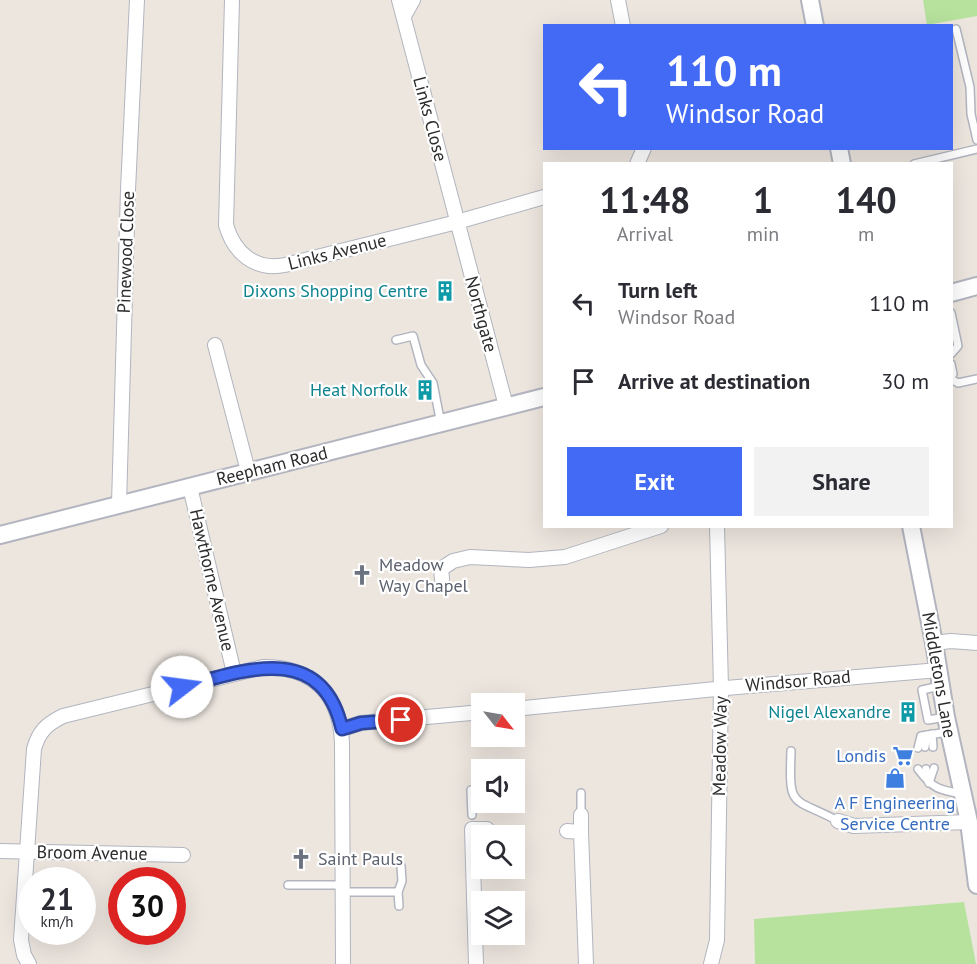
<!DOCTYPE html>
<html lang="en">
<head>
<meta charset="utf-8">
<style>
	:root { --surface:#fff; --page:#f2f2f3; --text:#2b2b33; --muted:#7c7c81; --accent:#436af5 }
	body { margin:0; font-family:"PT Sans",sans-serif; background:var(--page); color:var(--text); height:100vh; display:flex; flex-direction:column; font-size:22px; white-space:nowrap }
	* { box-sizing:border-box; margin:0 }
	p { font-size:20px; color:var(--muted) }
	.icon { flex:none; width:33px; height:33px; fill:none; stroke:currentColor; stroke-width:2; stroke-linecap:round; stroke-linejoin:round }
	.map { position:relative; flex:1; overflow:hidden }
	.sheet { position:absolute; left:543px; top:162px; width:410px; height:366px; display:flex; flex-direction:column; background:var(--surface); border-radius:0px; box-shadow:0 6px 24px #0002 }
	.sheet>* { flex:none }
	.guide { position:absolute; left:543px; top:24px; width:410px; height:126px; border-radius:0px; box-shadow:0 6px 24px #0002; background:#436af5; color:#fff; overflow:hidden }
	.needle { width:39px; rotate:121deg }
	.fabs { position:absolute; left:471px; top:693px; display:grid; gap:12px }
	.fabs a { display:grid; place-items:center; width:54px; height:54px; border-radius:0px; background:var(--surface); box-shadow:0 6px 24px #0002; font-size:30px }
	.speed { position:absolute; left:18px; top:867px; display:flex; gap:12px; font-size:30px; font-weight:700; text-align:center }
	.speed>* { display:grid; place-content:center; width:78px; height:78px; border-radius:50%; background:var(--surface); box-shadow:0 6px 24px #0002; line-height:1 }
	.speed small { font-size:15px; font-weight:400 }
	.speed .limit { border:9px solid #d22; background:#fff; color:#111 }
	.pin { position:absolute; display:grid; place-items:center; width:51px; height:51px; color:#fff; margin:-26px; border:3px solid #fff; border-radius:50%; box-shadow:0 2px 6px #0007 }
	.me { position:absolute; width:66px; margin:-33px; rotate:75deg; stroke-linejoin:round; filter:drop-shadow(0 0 4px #0008) }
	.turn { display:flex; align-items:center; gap:21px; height:126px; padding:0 24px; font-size:27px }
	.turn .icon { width:78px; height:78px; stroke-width:2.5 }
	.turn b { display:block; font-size:42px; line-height:51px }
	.eta { display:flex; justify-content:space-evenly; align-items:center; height:102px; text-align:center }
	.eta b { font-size:36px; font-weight:700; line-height:42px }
	.primary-button { display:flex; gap:12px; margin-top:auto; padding:12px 24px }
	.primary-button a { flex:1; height:69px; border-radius:0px; background:var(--accent); color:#fff; font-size:24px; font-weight:700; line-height:69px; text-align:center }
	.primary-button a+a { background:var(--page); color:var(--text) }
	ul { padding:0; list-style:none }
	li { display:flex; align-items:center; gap:18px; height:78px; padding:0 24px }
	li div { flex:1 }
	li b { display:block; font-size:22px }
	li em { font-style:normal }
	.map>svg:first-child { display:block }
	.green { fill:#b6e29d }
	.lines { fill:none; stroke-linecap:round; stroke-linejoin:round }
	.service-casing { stroke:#b2b5bf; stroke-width:10 }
	.minor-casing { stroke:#b2b5bf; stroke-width:16 }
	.tertiary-casing { stroke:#b2b5bf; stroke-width:20 }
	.service { stroke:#fff; stroke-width:7 }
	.minor { stroke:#fff; stroke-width:14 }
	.tertiary { stroke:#fff; stroke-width:16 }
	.route-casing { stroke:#2c459f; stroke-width:15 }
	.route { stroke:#436af5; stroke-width:10 }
	.labels { text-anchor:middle; stroke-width:4.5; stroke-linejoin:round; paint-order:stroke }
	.street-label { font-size:18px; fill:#2c2c2c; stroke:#fff }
	.culture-label { font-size:18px; fill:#0d838f; stroke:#fff; text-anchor:end }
	.worship-label { font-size:18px; fill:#5b616d; stroke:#fff; text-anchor:start }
	.shop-label { font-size:18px; fill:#366cbe; stroke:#fff; text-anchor:end }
</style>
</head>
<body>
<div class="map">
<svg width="977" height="964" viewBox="0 0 977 964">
	<rect width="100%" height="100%" fill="#ede6df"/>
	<!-- green -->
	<g class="green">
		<polygon points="923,0 977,0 977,16 927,25"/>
		<polygon points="964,902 976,964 755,964 754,919"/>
	</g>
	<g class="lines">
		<!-- service casing -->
		<g class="service-casing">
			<g id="service">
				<polyline points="956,29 970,87 971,114 977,140"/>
				<polyline points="914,164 977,149"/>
				<polyline points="951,313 958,346 951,354"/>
				<polyline points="396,340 413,336 421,365 433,383 441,424"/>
				<polyline points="951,364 953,374 951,377"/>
				<polyline points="951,379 958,383 977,379"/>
				<polyline points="940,686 922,690 928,720 946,717"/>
				<polyline points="932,734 933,747"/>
				<polyline points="925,747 927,735"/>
				<polyline points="918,748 921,736 948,732"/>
				<path d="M 791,751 C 789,810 791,796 838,821"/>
				<path d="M 918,769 C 933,789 939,790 962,794"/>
				<polyline points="926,769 928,781"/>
				<polyline points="929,783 934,768"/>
				<polyline points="471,790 472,815"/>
				<polyline points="581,815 581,793"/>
				<polyline points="288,885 342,885"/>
				<polyline points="342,892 398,892 399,906"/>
				<polyline points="398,892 402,881 401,866"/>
			</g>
		</g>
		<!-- minor casing -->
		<g class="minor-casing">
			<g id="minor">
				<path d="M 232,0 L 226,225 C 234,253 255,271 285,265 L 457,222 L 544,197"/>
				<polyline points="399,0 506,406"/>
				<polyline points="618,0 623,26"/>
				<polyline points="404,16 413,0"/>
				<polyline points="637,164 644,148"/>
				<polyline points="215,345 248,471"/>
				<polyline points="190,487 234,673"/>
				<polyline points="119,504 128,190 137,0"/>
				<polyline points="442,579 441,569 453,561 470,557 529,560 565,557 661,526"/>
				<polyline points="934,643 951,641 977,643"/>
				<polyline points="514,709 726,688 939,670"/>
				<polyline points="342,729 361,723 482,712"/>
				<polyline points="581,815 581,832"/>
				<polyline points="838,821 854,826 969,822"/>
				<polyline points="567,831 581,832 586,964"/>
				<polyline points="0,851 183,855"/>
				<path d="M 29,964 L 24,955 L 21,940 L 34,749 C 39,731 47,724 63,716 L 263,667 C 312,667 340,693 342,743 L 343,964"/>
				<polyline points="476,964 472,829 487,829"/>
				<polyline points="711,964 717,940 721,688 717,526"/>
			</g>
		</g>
		<!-- tertiary casing -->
		<g class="tertiary-casing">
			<g id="tertiary">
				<polyline points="810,0 815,26"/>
				<polyline points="839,148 842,164"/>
				<polyline points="951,293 977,286"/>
				<polyline points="911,526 934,643 946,717 969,822 977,885"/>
				<polyline points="0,535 544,397"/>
			</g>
		</g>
		<!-- service -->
		<use href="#service" class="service"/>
		<!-- minor -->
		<use href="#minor" class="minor"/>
		<!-- tertiary -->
		<use href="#tertiary" class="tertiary"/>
	</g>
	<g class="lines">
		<!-- route casing -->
		<g class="route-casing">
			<path id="route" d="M 182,687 C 244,670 322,641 342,729 L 361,723 L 401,720"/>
		</g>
		<!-- route -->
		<use href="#route" class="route"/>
	</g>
	<!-- icons -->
	<defs>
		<g id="building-bare" transform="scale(1.62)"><path d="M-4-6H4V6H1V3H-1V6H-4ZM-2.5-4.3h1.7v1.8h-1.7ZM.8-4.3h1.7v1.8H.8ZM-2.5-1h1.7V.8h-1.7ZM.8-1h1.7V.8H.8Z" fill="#0f9aa8" stroke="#fff" stroke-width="2.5" paint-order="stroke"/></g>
		<g id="church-bare" transform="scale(1.62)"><path d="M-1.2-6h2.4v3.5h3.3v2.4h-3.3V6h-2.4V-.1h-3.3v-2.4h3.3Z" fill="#6b7280" stroke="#fff" stroke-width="2.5" paint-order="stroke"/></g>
		<g id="supermarket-bare" transform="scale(1.62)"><path d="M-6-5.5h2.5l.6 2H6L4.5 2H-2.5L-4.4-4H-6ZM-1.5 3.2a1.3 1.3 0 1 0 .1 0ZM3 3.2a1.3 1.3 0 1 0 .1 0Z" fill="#3f7fe0" stroke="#fff" stroke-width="2.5" paint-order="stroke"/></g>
		<g id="shop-bare" transform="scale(1.62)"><path d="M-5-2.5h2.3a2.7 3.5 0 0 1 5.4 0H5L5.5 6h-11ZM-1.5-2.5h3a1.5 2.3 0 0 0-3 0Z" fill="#3f7fe0" stroke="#fff" stroke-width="2.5" paint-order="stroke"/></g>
	</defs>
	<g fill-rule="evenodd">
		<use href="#building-bare" x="445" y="291"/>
		<use href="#building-bare" x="425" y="390"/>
		<use href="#church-bare" x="362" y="575"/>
		<use href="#building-bare" x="908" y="712"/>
		<use href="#supermarket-bare" x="903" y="756"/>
		<use href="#shop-bare" x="895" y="778"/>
		<use href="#church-bare" x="301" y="859"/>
	</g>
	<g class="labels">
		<!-- street labels -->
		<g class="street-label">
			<text transform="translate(430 119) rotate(75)" y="6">Links Close</text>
			<text transform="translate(126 252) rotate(-88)" y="6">Pinewood Close</text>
			<text transform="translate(337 252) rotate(-14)" y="6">Links Avenue</text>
			<text transform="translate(481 314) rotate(75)" y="6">Northgate</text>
			<text transform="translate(272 466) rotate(-14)" y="6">Reepham Road</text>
			<text transform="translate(212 580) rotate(77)" y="6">Hawthorne Avenue</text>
			<text transform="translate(939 675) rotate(80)" y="6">Middletons Lane</text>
			<text transform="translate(798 681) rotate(-5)" y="6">Windsor Road</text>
			<text transform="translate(720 746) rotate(-89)" y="6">Meadow Way</text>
			<text transform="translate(92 853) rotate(1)" y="6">Broom Avenue</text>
		</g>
		<!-- culture labels -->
		<g class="culture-label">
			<text x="428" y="297">Dixons Shopping Centre</text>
			<text x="408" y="396">Heat Norfolk</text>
			<text x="891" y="718">Nigel Alexandre</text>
		</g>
		<!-- worship labels -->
		<g class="worship-label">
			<text x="379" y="571">Meadow<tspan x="379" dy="21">Way Chapel</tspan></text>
			<text x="318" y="865">Saint Pauls</text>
		</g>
		<!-- shop labels -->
		<g class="shop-label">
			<text x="886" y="762">Londis</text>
			<text x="895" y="809" text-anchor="middle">A F Engineering<tspan x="895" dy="21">Service Centre</tspan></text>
		</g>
	</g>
</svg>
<div class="fabs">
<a><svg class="needle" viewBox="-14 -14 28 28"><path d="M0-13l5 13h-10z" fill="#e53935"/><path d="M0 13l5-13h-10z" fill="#7c7c81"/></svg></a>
<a><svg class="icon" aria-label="sound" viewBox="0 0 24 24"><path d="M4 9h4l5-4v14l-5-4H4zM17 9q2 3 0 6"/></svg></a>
<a><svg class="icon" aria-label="search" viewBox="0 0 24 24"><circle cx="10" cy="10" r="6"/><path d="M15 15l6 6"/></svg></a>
<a><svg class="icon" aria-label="layers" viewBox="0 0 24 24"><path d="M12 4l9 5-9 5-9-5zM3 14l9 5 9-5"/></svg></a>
</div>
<div class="speed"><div>21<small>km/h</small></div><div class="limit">30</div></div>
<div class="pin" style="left:401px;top:720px;background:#d93025"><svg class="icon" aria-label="arrive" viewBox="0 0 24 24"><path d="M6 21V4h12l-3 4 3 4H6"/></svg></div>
<svg class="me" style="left:182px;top:687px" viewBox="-20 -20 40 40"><circle r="19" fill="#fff"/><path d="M0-13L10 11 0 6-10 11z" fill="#436af5"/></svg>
<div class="guide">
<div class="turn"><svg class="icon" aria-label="left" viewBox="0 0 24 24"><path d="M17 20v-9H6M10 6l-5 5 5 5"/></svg><div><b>110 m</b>Windsor Road</div></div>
</div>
<section class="sheet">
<div class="eta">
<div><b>11:48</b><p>Arrival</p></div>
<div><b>1</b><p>min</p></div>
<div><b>140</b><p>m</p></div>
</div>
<ul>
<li><svg class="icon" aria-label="left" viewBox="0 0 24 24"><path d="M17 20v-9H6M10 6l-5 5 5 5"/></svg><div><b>Turn left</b><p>Windsor Road</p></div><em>110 m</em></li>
<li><svg class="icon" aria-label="arrive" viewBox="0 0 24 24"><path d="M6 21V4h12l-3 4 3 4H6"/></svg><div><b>Arrive at destination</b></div><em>30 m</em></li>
</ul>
<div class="primary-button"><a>Exit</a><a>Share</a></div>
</section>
</div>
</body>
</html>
